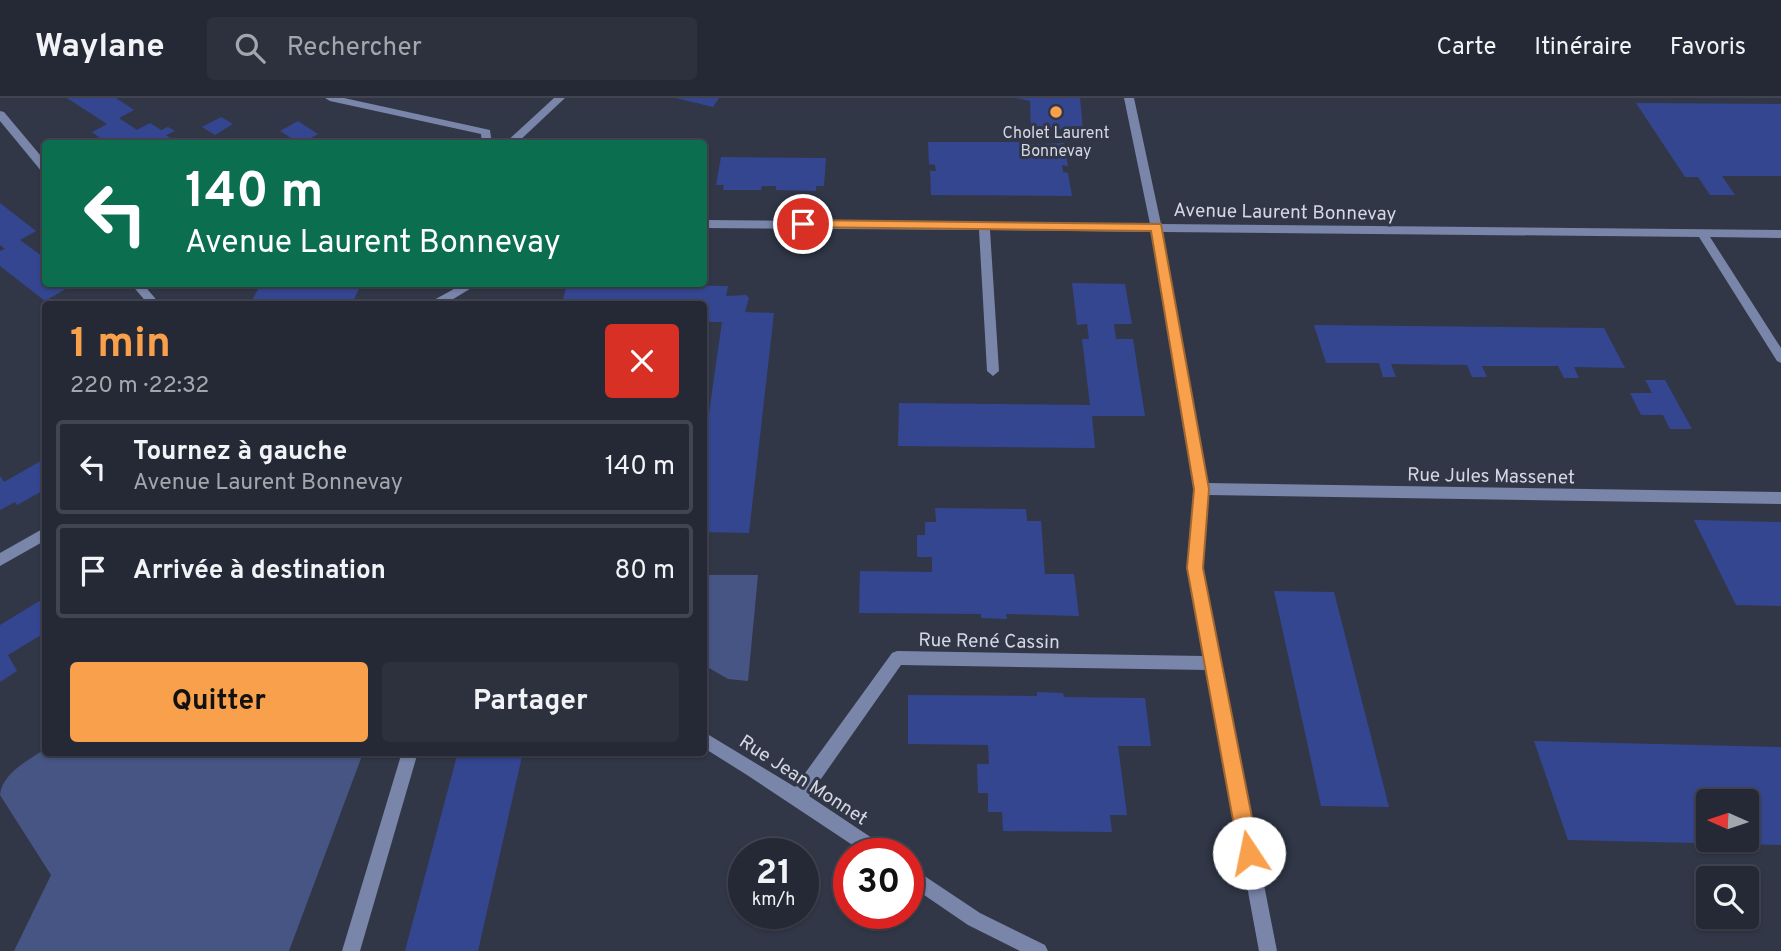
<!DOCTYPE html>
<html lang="fr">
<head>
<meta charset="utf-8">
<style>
	:root { --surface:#252935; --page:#2d313d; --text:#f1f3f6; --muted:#a3a6ad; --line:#424550; --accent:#f9a04c }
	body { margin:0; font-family:Overpass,sans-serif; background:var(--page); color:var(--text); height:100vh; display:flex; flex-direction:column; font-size:26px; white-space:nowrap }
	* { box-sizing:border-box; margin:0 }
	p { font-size:23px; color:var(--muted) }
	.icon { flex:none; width:38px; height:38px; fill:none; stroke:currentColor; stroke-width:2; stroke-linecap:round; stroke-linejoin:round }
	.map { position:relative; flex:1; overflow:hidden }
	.side { position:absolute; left:42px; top:203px; width:665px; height:455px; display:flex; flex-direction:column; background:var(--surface); border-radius:7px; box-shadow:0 2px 5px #0004,0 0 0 2px var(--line) }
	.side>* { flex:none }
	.banner { position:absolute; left:42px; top:42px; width:665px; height:147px; border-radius:7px; box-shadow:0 2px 5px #0004,0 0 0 2px var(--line); background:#0b6e4f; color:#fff; overflow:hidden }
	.needle { width:46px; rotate:273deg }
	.controls { position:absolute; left:1696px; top:691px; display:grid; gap:14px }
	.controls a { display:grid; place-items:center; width:63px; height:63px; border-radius:7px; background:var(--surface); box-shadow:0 2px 5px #0004,0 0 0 2px var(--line); font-size:35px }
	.speed { position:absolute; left:728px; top:740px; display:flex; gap:14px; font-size:35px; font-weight:700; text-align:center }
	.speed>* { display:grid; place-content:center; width:91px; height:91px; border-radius:50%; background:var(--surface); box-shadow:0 2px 5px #0004,0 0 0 2px var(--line); line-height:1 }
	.speed small { font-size:18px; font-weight:400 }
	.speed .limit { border:10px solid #d22; background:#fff; color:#111 }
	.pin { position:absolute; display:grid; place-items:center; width:60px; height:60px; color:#fff; margin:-30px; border:4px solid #fff; border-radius:50%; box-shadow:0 2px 7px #0007 }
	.me { position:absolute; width:77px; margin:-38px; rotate:349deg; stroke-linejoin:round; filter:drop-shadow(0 0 5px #0008) }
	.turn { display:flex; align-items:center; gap:24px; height:147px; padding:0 28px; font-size:32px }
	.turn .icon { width:91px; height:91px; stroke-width:2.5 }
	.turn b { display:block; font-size:49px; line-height:60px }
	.round { display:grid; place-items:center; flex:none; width:74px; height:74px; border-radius:7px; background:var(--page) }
	.headline { display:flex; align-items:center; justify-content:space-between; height:119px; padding:0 28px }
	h1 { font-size:42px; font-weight:700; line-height:52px; color:var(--accent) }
	.cta { display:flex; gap:14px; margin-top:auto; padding:14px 28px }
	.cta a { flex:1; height:80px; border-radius:7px; background:var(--accent); color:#111; font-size:28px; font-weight:700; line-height:80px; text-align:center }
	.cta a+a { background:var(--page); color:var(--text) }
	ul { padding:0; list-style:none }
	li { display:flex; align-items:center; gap:21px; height:94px; margin:0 14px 10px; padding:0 14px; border:4px solid var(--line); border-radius:7px }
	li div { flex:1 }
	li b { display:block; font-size:26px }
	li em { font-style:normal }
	header { display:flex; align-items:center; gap:42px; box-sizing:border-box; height:98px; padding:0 35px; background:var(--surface); border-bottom:2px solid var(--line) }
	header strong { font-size:33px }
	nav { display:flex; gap:38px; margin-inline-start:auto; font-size:24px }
	.search { width:490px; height:63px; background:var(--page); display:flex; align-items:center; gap:18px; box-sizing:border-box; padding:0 24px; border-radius:7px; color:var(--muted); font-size:26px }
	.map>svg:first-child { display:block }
	.green { fill:#475584 }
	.building { fill:#354691; fill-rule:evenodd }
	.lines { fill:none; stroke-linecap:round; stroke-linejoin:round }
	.minor { fill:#7985a9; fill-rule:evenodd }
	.route { fill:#f9a04c; stroke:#a26831; stroke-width:2 }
	.poi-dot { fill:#f9a04c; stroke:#313747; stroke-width:2.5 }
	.labels { text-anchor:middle; stroke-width:6; stroke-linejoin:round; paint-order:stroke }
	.far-poi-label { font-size:16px; fill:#d5d8e3; stroke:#313747 }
	.street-label { font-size:19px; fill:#d5d8e3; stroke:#313747 }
</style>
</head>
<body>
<header>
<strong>Waylane</strong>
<div class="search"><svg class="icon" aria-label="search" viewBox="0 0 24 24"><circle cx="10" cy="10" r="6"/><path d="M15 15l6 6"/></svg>Rechercher</div>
<nav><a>Carte</a><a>Itinéraire</a><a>Favoris</a></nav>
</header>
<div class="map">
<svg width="1781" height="853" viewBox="0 0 1781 853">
	<rect width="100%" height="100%" fill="#313747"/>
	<!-- green -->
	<g class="green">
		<polygon points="704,477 758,477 748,583 728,581 704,567"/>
		<path d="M 45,651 L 46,654 L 363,655 L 289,853 L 14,853 L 51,777 L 0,697 C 2,675 29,662 45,651 Z"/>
	</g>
	<!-- building -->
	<g class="building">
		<polygon points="67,0 116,0 134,12 119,20 137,32 150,25 161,32 168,29 175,33 166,37 179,46 108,46 92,34 107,26"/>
		<polygon points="676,0 719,0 713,9"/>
		<polygon points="1016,0 1080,0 1083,32 1031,31 1030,3"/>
		<polygon points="1636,5 1781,6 1781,78 1722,78 1735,97 1710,97 1698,79 1685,79"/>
		<polygon points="221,19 233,26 215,37 202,29"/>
		<polygon points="298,23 318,36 301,46 280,33"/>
		<polygon points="928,44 1020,44 1020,47 1064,45 1068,68 1062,67 1063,74 1068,75 1072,98 931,97 930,73 936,73 935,67 929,66"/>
		<polygon points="721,59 826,60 824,88 816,88 816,93 776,92 776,88 762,88 761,92 723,92 724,87 716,87"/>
		<polygon points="0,105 36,133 20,142 46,161 46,186 74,186 45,203 0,168 0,153 5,151 0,147"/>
		<polygon points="1072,185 1125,186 1132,226 1114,226 1116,241 1133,241 1145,318 1092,318 1095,350 898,348 899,305 1090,307 1082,241 1089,241 1087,226 1077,227"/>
		<polygon points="261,186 361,186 352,206 250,206"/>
		<polygon points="567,186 728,188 726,198 746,197 749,200 745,214 774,215 749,435 704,434 704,350 722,224 704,224 704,206 562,206"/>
		<polygon points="1314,227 1604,230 1625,270 1574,269 1579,280 1564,280 1558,268 1482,268 1487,279 1472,279 1467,267 1391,266 1396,279 1383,279 1379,265 1326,265"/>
		<polygon points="1645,282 1665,282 1692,331 1670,331 1663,317 1641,317 1630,295 1652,295"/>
		<polygon points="46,360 46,391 17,407 15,404 0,412 0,378 4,384"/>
		<polygon points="935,410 1026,411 1027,423 1041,423 1045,476 1074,476 1079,518 1006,516 1007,521 981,520 981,516 859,515 860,473 932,474 932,459 917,459 917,437 925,437 925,424 936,424"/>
		<polygon points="1694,422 1781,424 1781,508 1736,507"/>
		<polygon points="1274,493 1334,494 1389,709 1321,708"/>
		<polygon points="46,499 46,534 8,557 17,573 0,584 0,527"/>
		<polygon points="1037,594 1063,595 1064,599 1145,600 1151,648 1118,648 1127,717 1110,717 1112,734 1003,733 1002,714 988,714 988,695 978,695 977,666 989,666 988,647 908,646 908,597 1037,598"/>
		<path d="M 1534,643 L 1781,649 L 1781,747 L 1568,742 ZM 1708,704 L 1746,704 L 1746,742 L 1708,742 Z"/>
		<polygon points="458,654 523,654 478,853 405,853"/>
	</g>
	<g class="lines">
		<!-- minor -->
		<g class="minor">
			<polygon points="325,0 344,0 490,32 492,46 482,46 481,36 330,3"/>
			<polygon points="554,0 565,0 516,46 504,46"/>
			<polygon points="1124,0 1134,0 1161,126 1781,132 1781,140 1710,139 1781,250 1781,265 1777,263 1699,139 1163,134 1207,385 1781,394 1781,406 1207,397 1202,470 1277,853 1259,853 1207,572 901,567 809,698 887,750 890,756 866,756 747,677 704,650 704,634 795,689 892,555 897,553 1204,558 1188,470 1194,391 1151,134 990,132 999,273 993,278 987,273 979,132 704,130 704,122 1150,126"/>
			<polygon points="0,13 4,14 46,64 46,75 42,74 0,23"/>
			<polygon points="131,186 143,186 160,206 148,206"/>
			<polygon points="463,186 478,186 445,206 430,206 432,203"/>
			<polygon points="46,429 46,442 0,468 0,455"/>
			<polygon points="402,654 418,654 360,853 342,853"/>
			<polygon points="908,767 980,815 1045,847 1048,853 1020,853 968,827 908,786"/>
		</g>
	</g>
	<!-- route -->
	<polygon class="route" points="803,122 1161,126 1209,391 1203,470 1259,755 1256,762 1249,765 1242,762 1239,755 1187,470 1194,391 1151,133 798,129 796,126"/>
	<!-- markers -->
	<circle class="poi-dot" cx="1056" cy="14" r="7"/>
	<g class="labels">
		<!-- far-poi labels -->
		<g class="far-poi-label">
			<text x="1056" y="40">Cholet Laurent<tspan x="1056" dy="18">Bonnevay</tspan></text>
		</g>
		<!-- street labels -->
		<g class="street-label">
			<text transform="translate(1285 113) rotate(1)" y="7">Avenue Laurent Bonnevay</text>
			<text transform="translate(1491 377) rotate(1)" y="7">Rue Jules Massenet</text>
			<text transform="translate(989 542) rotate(1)" y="7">Rue René Cassin</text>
			<text transform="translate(804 681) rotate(33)" y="7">Rue Jean Monnet</text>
		</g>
	</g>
</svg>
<div class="controls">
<a><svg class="needle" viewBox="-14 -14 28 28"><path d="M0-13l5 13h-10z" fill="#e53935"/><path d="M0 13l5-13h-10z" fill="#a3a6ad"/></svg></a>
<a><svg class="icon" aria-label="search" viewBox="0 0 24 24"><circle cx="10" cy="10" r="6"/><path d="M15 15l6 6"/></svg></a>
</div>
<div class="speed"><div>21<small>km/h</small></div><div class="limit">30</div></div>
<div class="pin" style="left:803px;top:126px;background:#d93025"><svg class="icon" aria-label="arrive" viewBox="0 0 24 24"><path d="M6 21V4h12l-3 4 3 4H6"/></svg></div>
<svg class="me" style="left:1249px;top:755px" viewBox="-20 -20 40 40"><circle r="19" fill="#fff"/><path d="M0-13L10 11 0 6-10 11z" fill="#f9a04c"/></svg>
<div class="banner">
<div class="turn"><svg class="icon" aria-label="left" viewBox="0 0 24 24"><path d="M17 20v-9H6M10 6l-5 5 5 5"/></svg><div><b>140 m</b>Avenue Laurent Bonnevay</div></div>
</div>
<section class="side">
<div class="headline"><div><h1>1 min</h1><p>220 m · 22:32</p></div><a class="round" style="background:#d93025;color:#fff"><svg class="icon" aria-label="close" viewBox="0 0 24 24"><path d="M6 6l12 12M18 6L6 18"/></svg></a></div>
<ul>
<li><svg class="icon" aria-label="left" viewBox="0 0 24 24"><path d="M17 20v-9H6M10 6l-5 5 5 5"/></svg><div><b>Tournez à gauche</b><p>Avenue Laurent Bonnevay</p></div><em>140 m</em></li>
<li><svg class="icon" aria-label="arrive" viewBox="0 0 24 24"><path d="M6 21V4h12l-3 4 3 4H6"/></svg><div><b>Arrivée à destination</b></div><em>80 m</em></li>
</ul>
<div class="cta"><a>Quitter</a><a>Partager</a></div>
</section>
</div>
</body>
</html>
